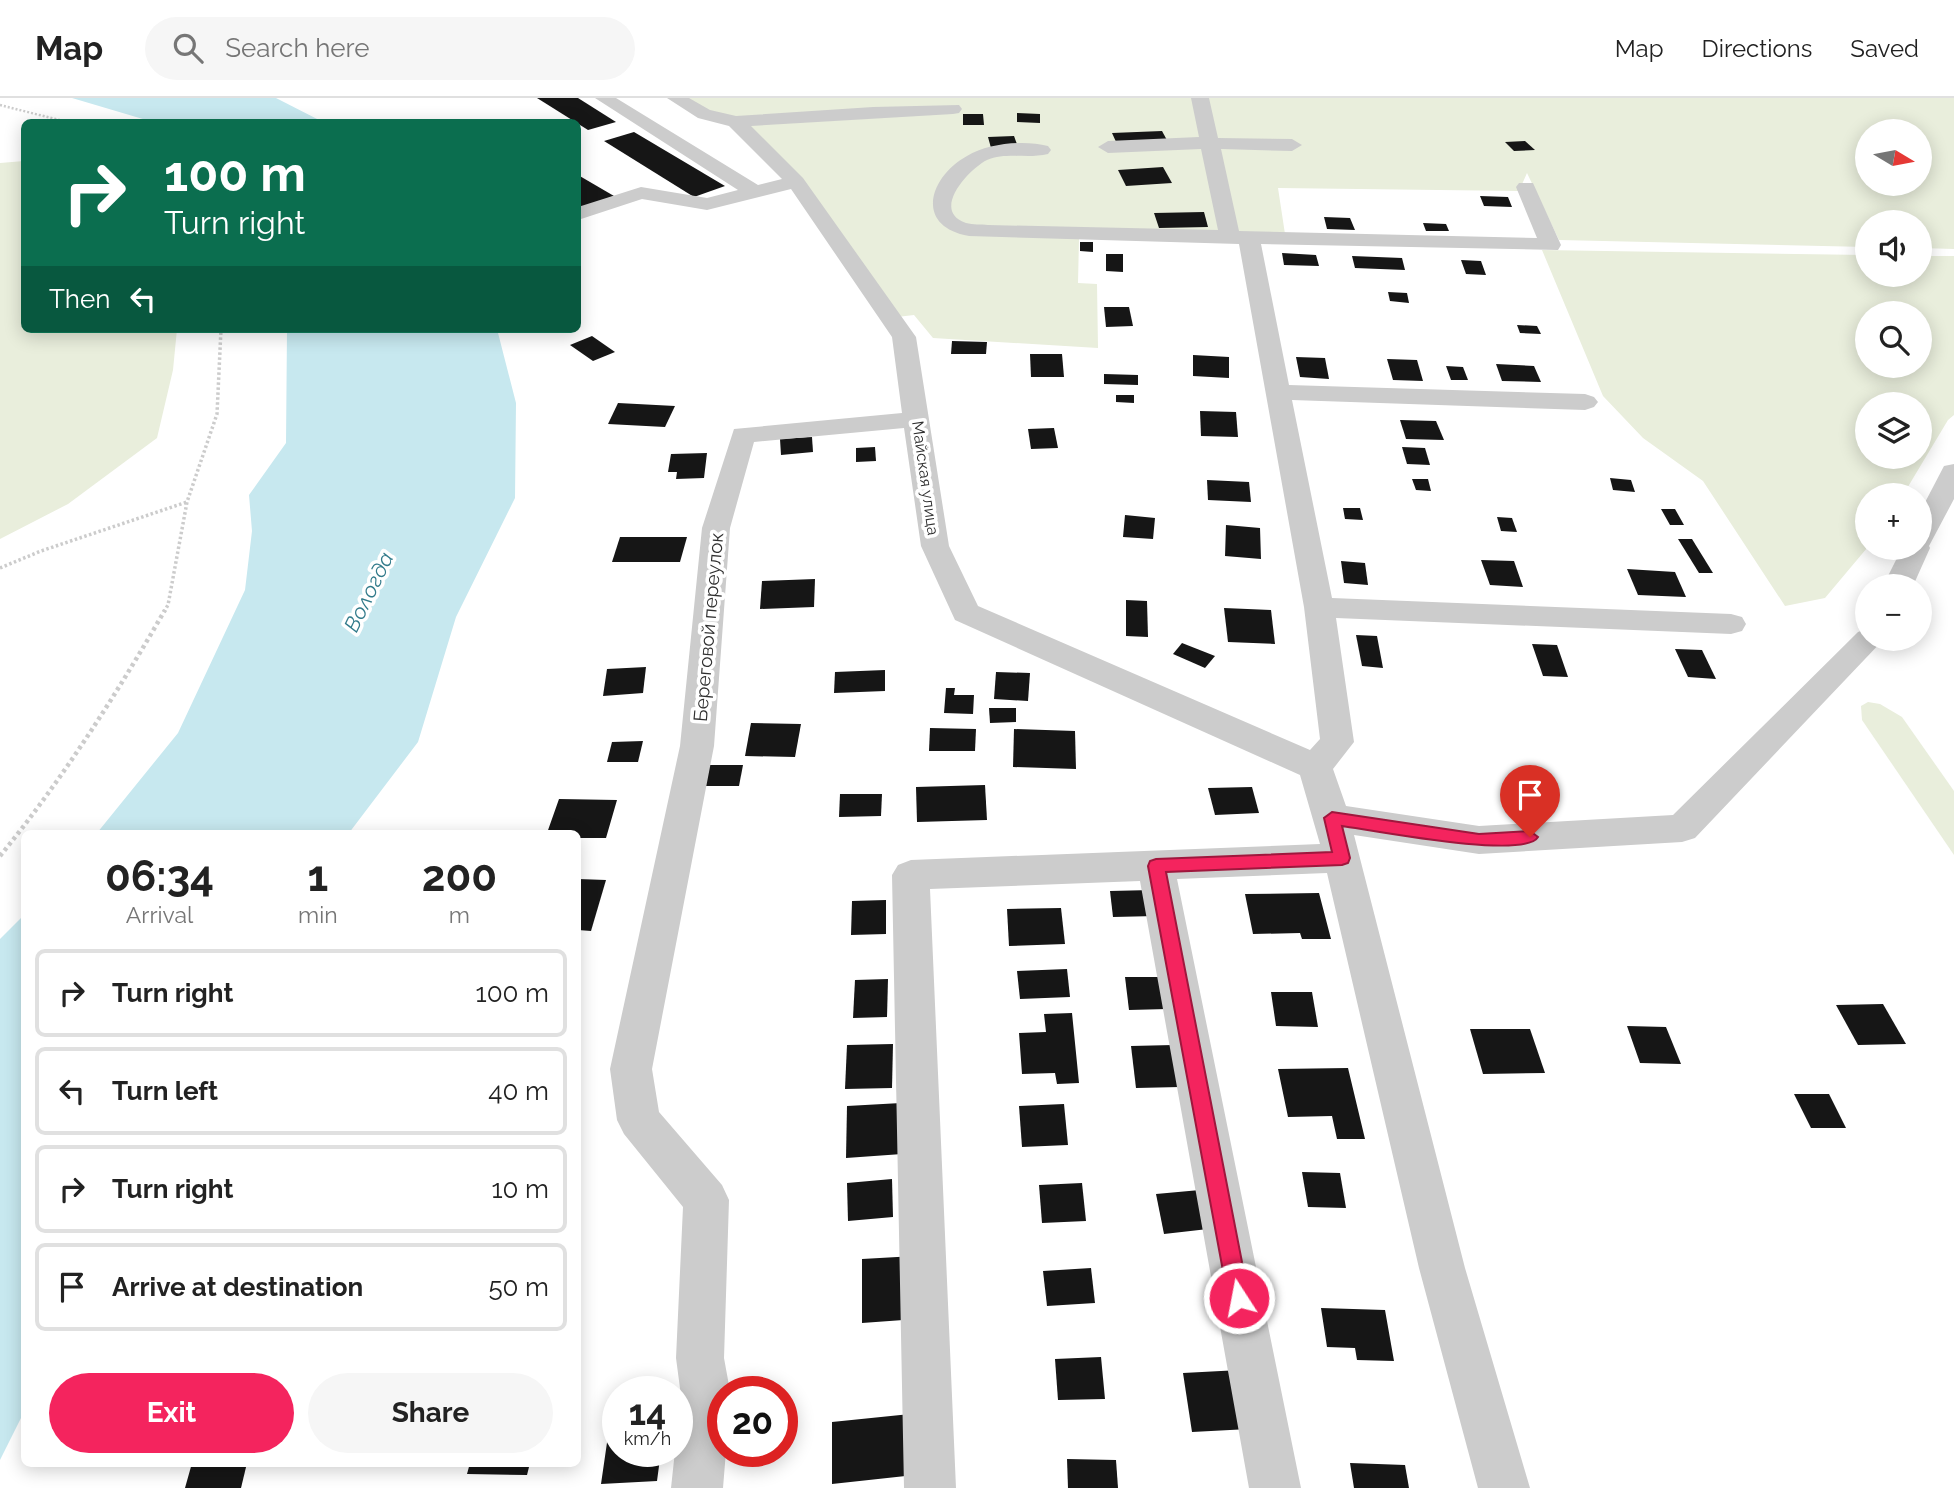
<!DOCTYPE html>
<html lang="en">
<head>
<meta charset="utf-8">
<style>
	:root { --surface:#fff; --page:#f6f6f6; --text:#222; --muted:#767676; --line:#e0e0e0; --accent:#f4245e }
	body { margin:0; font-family:Raleway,sans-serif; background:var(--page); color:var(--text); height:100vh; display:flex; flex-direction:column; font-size:26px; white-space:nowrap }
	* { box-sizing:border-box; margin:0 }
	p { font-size:23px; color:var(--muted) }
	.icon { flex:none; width:38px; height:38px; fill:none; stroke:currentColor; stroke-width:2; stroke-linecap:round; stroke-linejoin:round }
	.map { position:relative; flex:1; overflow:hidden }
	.drawer { position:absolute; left:21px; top:732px; width:560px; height:637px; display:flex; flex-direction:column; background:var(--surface); border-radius:10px; box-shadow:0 4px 18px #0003 }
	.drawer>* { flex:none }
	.top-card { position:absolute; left:21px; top:21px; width:560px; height:214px; border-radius:10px; box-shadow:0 4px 18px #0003; background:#0b6e4f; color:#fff; overflow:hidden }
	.needle { width:46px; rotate:100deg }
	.controls { position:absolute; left:1855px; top:21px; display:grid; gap:14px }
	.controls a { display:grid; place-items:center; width:77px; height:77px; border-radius:50%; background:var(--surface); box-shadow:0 4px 18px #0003; font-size:35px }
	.speed { position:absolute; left:602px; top:1278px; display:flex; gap:14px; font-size:35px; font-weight:700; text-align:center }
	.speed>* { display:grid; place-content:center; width:91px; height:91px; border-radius:50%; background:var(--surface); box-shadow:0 4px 18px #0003; line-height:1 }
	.speed small { font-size:18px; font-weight:400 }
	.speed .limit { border:10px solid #d22; background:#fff; color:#111 }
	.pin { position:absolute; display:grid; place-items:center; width:60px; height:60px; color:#fff; margin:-72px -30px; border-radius:50% 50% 50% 0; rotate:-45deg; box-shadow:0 0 7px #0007 }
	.pin .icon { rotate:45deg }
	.me { position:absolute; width:77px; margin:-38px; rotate:349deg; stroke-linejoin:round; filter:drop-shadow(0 0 5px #0008) }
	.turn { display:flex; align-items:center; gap:24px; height:147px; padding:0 28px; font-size:32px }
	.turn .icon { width:91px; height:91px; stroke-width:2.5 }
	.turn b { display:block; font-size:49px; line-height:60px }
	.then { display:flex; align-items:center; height:66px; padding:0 28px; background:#0003; gap:14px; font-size:26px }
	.eta { display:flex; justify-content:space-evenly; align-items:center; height:119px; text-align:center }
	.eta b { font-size:42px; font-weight:700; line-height:49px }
	.action { display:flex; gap:14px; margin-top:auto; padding:14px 28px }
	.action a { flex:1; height:80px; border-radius:42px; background:var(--accent); color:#fff; font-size:28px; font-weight:700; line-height:80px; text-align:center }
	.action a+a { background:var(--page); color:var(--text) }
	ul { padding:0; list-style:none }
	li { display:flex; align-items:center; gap:21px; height:88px; margin:0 14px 10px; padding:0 14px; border:4px solid var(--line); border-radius:10px }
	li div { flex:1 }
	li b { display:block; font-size:26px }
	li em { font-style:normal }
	header { display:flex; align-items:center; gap:42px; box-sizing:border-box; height:98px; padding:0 35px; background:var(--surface); border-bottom:2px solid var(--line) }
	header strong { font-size:33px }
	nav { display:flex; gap:38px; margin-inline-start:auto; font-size:24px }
	.search { width:490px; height:63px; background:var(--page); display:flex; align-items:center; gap:18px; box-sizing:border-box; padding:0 24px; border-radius:38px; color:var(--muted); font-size:26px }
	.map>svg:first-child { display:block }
	.green { fill:#e9eedc; fill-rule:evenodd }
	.water { fill:#c7e8ef }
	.building { fill:#161616 }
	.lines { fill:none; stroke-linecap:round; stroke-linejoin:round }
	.path-far2 { stroke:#ccc; stroke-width:2.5; stroke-dasharray:2 2; stroke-linecap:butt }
	.path-far1 { stroke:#ccc; stroke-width:3.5; stroke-dasharray:2.5 2.5; stroke-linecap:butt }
	.path { stroke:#ccc; stroke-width:4.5; stroke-dasharray:3.5 3.5; stroke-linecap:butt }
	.minor { fill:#ccc; fill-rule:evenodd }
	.route { fill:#f4245e; stroke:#9f173d; stroke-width:2 }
	.labels { text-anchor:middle; stroke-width:7; stroke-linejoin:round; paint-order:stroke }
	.far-street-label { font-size:16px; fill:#2f2f2f; stroke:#fff }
	.street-label { font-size:19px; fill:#2f2f2f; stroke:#fff }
	.water-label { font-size:21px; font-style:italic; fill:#327b8b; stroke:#fff }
</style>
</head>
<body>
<header>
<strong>Map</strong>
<div class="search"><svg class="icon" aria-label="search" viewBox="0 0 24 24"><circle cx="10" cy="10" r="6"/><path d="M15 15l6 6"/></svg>Search here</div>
<nav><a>Map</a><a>Directions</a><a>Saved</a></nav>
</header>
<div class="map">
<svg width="1954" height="1390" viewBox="0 0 1954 1390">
	<rect width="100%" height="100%" fill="#fff"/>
	<!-- green -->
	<g class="green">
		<path d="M 685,0 L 1954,0 L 1954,151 L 1920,150 L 1920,124 L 1867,124 L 1867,149 L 1559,142 L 1527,75 L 1519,93 L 1278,90 L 1285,136 L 1079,141 L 1078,185 L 1097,186 L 1098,250 L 933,240 L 914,217 L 897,219 L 739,20 L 709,13 ZM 1867,33 L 1920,33 L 1920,86 L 1867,86 Z"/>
		<polygon points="24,63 24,231 177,231 173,272 157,340 68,406 0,441 0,65"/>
		<path d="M 1542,152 L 1867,157 L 1867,177 L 1920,177 L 1920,158 L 1954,158 L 1954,317 L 1948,322 L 1903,397 L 1867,397 L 1867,450 L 1825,500 L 1785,508 L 1703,383 L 1643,340 L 1603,298 ZM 1867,215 L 1920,215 L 1920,268 L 1867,268 ZM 1867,306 L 1920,306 L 1920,359 L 1867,359 Z"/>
		<polygon points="1868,604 1880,606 1902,619 1954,693 1954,757 1862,622 1861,608"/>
	</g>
	<!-- water -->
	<g class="water">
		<polygon points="72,0 276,0 323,24 153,24"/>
		<polygon points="287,231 497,231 516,305 515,400 456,519 418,644 349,735 97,735 178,635 245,492 252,433 249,397 286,345"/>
		<polygon points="24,817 24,1314 0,1362 0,841"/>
	</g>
	<!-- building -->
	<g class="building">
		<polygon points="537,0 578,0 616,24 588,32"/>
		<polygon points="1017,15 1040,16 1040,25 1017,24"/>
		<polygon points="963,16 983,16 984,27 963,27"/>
		<polygon points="1162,33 1168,44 1117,46 1112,35"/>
		<polygon points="634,34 725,88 694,99 604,43"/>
		<polygon points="1014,38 1018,49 991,50 988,39"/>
		<polygon points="1525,43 1535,52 1514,53 1505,44"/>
		<polygon points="1163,69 1172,85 1126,88 1118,72"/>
		<polygon points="578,77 614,98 578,111"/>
		<polygon points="1480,98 1508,99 1512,109 1484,108"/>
		<polygon points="1204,114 1208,129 1159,130 1154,115"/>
		<polygon points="1324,119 1350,120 1355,132 1327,131"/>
		<polygon points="1423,125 1446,126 1449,133 1426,133"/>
		<polygon points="1080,144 1093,144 1093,154 1080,153"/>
		<polygon points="1282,155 1316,157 1319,168 1284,167"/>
		<polygon points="1106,156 1123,156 1123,174 1106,173"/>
		<polygon points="1352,158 1402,160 1405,172 1355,170"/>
		<polygon points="1461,162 1481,163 1486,177 1466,176"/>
		<polygon points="1388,194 1407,195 1409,205 1390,203"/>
		<polygon points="1104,209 1129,209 1133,228 1106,229"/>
		<polygon points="1517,227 1537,228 1541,236 1520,235"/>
		<polygon points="592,238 615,254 593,263 570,247"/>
		<polygon points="952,243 987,244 986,256 951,256"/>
		<polygon points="1030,256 1062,256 1064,279 1031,279"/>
		<polygon points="1193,257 1229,259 1229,280 1193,278"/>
		<polygon points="1296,259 1325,260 1329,281 1300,279"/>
		<polygon points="1387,261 1417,262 1423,283 1393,282"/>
		<polygon points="1496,266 1534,268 1541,284 1502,283"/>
		<polygon points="1446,268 1463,269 1468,282 1451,282"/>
		<polygon points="1104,276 1138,277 1138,287 1104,286"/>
		<polygon points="1116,297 1134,297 1134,305 1116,304"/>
		<polygon points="618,305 675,308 665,329 608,326"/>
		<polygon points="1200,313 1236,314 1238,339 1201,338"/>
		<polygon points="1400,322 1436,323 1444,342 1406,341"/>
		<polygon points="1054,330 1058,350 1031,351 1028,331"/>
		<polygon points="812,339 813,354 781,357 780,341"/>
		<polygon points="875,349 876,363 856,364 856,350"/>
		<polygon points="1402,349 1425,350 1430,367 1407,366"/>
		<polygon points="707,355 704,380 676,381 677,374 668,374 671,356"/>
		<polygon points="1610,380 1631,382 1635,394 1613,392"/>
		<polygon points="1412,381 1428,381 1431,393 1416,392"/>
		<polygon points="1207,382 1249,384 1251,404 1208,402"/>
		<polygon points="1343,410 1360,410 1363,422 1345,421"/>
		<polygon points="1661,411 1675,411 1684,427 1670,427"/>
		<polygon points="1125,417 1155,420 1153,441 1123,439"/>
		<polygon points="1497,419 1512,420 1517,434 1501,433"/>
		<polygon points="1226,427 1260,430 1261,461 1225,458"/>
		<polygon points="620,439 687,439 680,464 612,464"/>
		<polygon points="1678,441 1692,441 1713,475 1699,475"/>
		<polygon points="1481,462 1514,463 1523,489 1490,487"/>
		<polygon points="1341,463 1365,465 1368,487 1344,485"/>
		<polygon points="1627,471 1675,474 1686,499 1638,497"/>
		<polygon points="815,481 814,509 760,511 762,483"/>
		<polygon points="1126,502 1147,503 1148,539 1126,538"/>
		<polygon points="1224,510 1271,512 1275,546 1228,544"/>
		<polygon points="1356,537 1377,538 1383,570 1362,568"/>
		<polygon points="1182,545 1215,558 1205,570 1173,556"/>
		<polygon points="1532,546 1557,547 1568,579 1543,578"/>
		<polygon points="1675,551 1702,552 1716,581 1688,579"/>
		<polygon points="646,569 643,595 603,598 607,571"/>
		<polygon points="885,572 885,593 834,595 835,574"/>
		<polygon points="996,574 1030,575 1028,603 994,601"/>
		<polygon points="946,590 955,590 954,597 974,597 973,616 944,615"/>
		<polygon points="989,610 1016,610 1016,624 990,625"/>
		<polygon points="751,625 801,626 795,659 745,658"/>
		<polygon points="930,630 976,631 975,653 929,653"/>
		<polygon points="1014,631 1075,633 1076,671 1013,669"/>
		<polygon points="643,643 638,664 607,664 612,644"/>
		<polygon points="697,667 743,667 739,688 693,688"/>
		<polygon points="985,687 987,722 917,724 916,689"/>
		<polygon points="1252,689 1259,715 1215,717 1208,690"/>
		<polygon points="840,696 882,696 881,718 839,719"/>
		<polygon points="559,701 617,702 606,740 578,740 578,735 547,735"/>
		<polygon points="578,781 606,782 591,833 578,832"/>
		<polygon points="1152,792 1156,818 1113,819 1110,793"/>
		<polygon points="1319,795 1331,841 1302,841 1300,835 1253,836 1245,796"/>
		<polygon points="886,802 886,836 851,837 852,803"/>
		<polygon points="1061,810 1065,846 1009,848 1007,811"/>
		<polygon points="1067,871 1070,899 1020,901 1017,873"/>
		<polygon points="1125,879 1162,879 1167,911 1129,912"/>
		<polygon points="888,881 887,919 853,920 855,882"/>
		<polygon points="1271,894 1312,894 1318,929 1276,928"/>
		<polygon points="1883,906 1906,946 1858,947 1836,907"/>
		<polygon points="1072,915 1079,985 1057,986 1055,975 1022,976 1019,935 1046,934 1044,916"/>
		<polygon points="1627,928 1666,929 1681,966 1640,965"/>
		<polygon points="1470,931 1530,931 1545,975 1483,976"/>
		<polygon points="893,946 892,990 845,991 847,947"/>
		<polygon points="1173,947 1180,989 1136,990 1131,948"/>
		<polygon points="1348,970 1365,1041 1337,1041 1332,1018 1288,1019 1278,971"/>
		<polygon points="1794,996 1829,996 1846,1030 1811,1030"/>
		<polygon points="901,1005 902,1056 846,1060 847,1008"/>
		<polygon points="1064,1006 1068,1047 1022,1049 1019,1008"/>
		<polygon points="1302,1074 1340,1075 1346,1110 1308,1109"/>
		<polygon points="892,1081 893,1119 848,1123 847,1085"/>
		<polygon points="1082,1085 1086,1123 1042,1125 1039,1087"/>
		<polygon points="1200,1092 1208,1131 1164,1136 1156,1096"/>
		<polygon points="915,1158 917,1221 862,1225 862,1161"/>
		<polygon points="1091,1170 1095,1205 1047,1208 1043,1173"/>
		<polygon points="1321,1210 1385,1212 1394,1263 1357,1262 1355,1250 1327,1249"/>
		<polygon points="1101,1259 1105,1301 1058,1302 1055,1261"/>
		<polygon points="1240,1272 1249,1331 1192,1334 1183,1275"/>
		<polygon points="920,1315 924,1376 832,1386 832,1324"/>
		<polygon points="610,1324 618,1324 618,1353 661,1353 657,1383 601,1386"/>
		<polygon points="1067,1361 1116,1362 1118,1390 1068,1390"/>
		<polygon points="192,1365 247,1365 241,1390 185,1390"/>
		<polygon points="470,1365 530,1365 527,1377 467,1376"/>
		<polygon points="1350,1365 1405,1367 1409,1390 1354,1390"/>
	</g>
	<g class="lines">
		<!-- path-far2 -->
		<polyline class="path-far2" points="0,7 67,24"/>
		<!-- path-far1 -->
		<g class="path-far1">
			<polyline points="0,470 41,453 187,404"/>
			<polyline points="164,514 168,507 187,404 217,316 221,231"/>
		</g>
		<!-- path -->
		<path class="path" d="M 0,758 C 62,682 116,597 165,512"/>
		<!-- minor -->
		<g class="minor">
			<path d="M 595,0 L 616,0 L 758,87 L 782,81 L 729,28 L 698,20 L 667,0 L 689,0 L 710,12 L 736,18 L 873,9 L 959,7 L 962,11 L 959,15 L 953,16 L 751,28 L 803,80 L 916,239 L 949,448 L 978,508 L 1310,652 L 1320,641 L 1304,509 L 1239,146 L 969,138 C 914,128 929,79 967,58 C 989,45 1024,42 1048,48 L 1051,52 L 1048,56 C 1028,61 1006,54 987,62 C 969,71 930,113 966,125 C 973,127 981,126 988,127 L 1218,132 L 1201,51 L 1108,55 L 1098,49 L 1108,43 L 1199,39 L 1191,0 L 1209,0 L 1218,40 L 1292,41 L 1302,47 L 1292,53 L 1221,51 L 1239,133 L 1537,140 L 1516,89 L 1519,85 L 1533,85 L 1561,147 L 1558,152 L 1261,146 L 1289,287 L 1585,296 L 1594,299 L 1598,304 L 1594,309 L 1585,312 L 1292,302 L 1332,500 L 1731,516 L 1742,519 L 1746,526 L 1742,533 L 1731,536 L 1336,520 L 1354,644 L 1333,671 L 1346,708 L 1479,728 L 1673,717 L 1858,534 L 1867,531 L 1867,541 L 1884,541 L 1695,740 L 1682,744 L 1479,756 L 1354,737 L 1465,1170 L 1530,1390 L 1478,1390 L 1419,1170 L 1327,775 L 1177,781 L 1301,1390 L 1249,1390 L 1140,783 L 930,791 L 956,1390 L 904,1390 L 892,777 L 898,767 L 911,762 L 1320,746 L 1300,677 L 955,522 L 921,448 L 904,330 L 754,344 L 730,430 L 714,648 L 652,971 L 659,1014 L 722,1087 L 729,1102 L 724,1260 L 730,1293 L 723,1293 L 723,1353 L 726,1353 L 723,1390 L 671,1390 L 675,1353 L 677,1353 L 681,1298 L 676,1260 L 683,1109 L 624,1036 L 617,1022 L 610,971 L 680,648 L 702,430 L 734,331 L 902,315 L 892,239 L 791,91 L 707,112 L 642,101 L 578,122 L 578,109 L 641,89 L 707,100 L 738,92 Z"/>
			<polygon points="1954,366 1954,401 1929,448 1930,450 1913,488 1883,488 1902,450 1920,450 1920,414 1944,368"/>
		</g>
	</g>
	<!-- route -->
	<path class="route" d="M 1332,714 L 1479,736 L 1530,733 L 1538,739 C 1525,762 1371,732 1342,728 L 1350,760 L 1348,765 L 1342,767 L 1166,774 L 1249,1200 L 1246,1208 L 1239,1211 L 1231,1208 L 1228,1200 L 1148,768 L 1150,763 L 1156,761 L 1332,754 L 1324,720 Z"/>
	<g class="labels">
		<!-- far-street labels -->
		<g class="far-street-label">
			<text transform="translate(926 380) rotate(82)" y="6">Майская улица</text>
		</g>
		<!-- street labels -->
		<g class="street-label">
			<text transform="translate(708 529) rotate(-85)" y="7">Береговой переулок</text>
		</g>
		<!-- water labels -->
		<g class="water-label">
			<text transform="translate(369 494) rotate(-64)" y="7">Вологда</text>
		</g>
	</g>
</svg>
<div class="controls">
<a><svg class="needle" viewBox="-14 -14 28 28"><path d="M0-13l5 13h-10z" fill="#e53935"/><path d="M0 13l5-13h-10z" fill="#767676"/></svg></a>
<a><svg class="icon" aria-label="sound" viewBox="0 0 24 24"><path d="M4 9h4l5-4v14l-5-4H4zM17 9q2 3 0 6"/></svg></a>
<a><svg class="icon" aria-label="search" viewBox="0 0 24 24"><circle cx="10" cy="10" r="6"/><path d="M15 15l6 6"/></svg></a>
<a><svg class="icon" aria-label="layers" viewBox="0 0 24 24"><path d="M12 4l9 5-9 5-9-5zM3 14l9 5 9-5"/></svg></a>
<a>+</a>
<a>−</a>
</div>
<div class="speed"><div>14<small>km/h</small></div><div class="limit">20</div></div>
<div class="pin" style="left:1530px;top:739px;background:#d93025"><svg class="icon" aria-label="arrive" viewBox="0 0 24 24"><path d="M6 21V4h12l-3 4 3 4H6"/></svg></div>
<svg class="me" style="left:1239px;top:1200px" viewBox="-20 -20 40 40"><circle r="17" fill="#f4245e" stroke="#fff" stroke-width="3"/><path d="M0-11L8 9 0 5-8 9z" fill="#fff"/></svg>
<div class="top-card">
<div class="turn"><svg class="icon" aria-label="right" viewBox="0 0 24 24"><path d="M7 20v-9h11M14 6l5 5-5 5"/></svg><div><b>100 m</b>Turn right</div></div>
<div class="then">Then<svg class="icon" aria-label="left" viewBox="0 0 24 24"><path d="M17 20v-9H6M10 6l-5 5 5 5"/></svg></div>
</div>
<section class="drawer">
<div class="eta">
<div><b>06:34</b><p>Arrival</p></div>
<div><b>1</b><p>min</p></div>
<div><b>200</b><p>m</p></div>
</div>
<ul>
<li><svg class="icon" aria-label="right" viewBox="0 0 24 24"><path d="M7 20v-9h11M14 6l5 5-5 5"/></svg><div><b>Turn right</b></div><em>100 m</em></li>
<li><svg class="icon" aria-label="left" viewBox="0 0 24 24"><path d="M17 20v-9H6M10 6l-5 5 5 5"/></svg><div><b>Turn left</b></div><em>40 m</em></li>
<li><svg class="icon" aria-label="right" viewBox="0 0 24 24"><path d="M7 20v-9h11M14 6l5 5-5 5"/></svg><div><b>Turn right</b></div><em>10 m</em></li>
<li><svg class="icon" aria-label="arrive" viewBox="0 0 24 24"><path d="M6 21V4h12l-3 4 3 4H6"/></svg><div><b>Arrive at destination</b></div><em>50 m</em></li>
</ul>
<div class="action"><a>Exit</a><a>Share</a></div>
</section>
</div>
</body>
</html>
